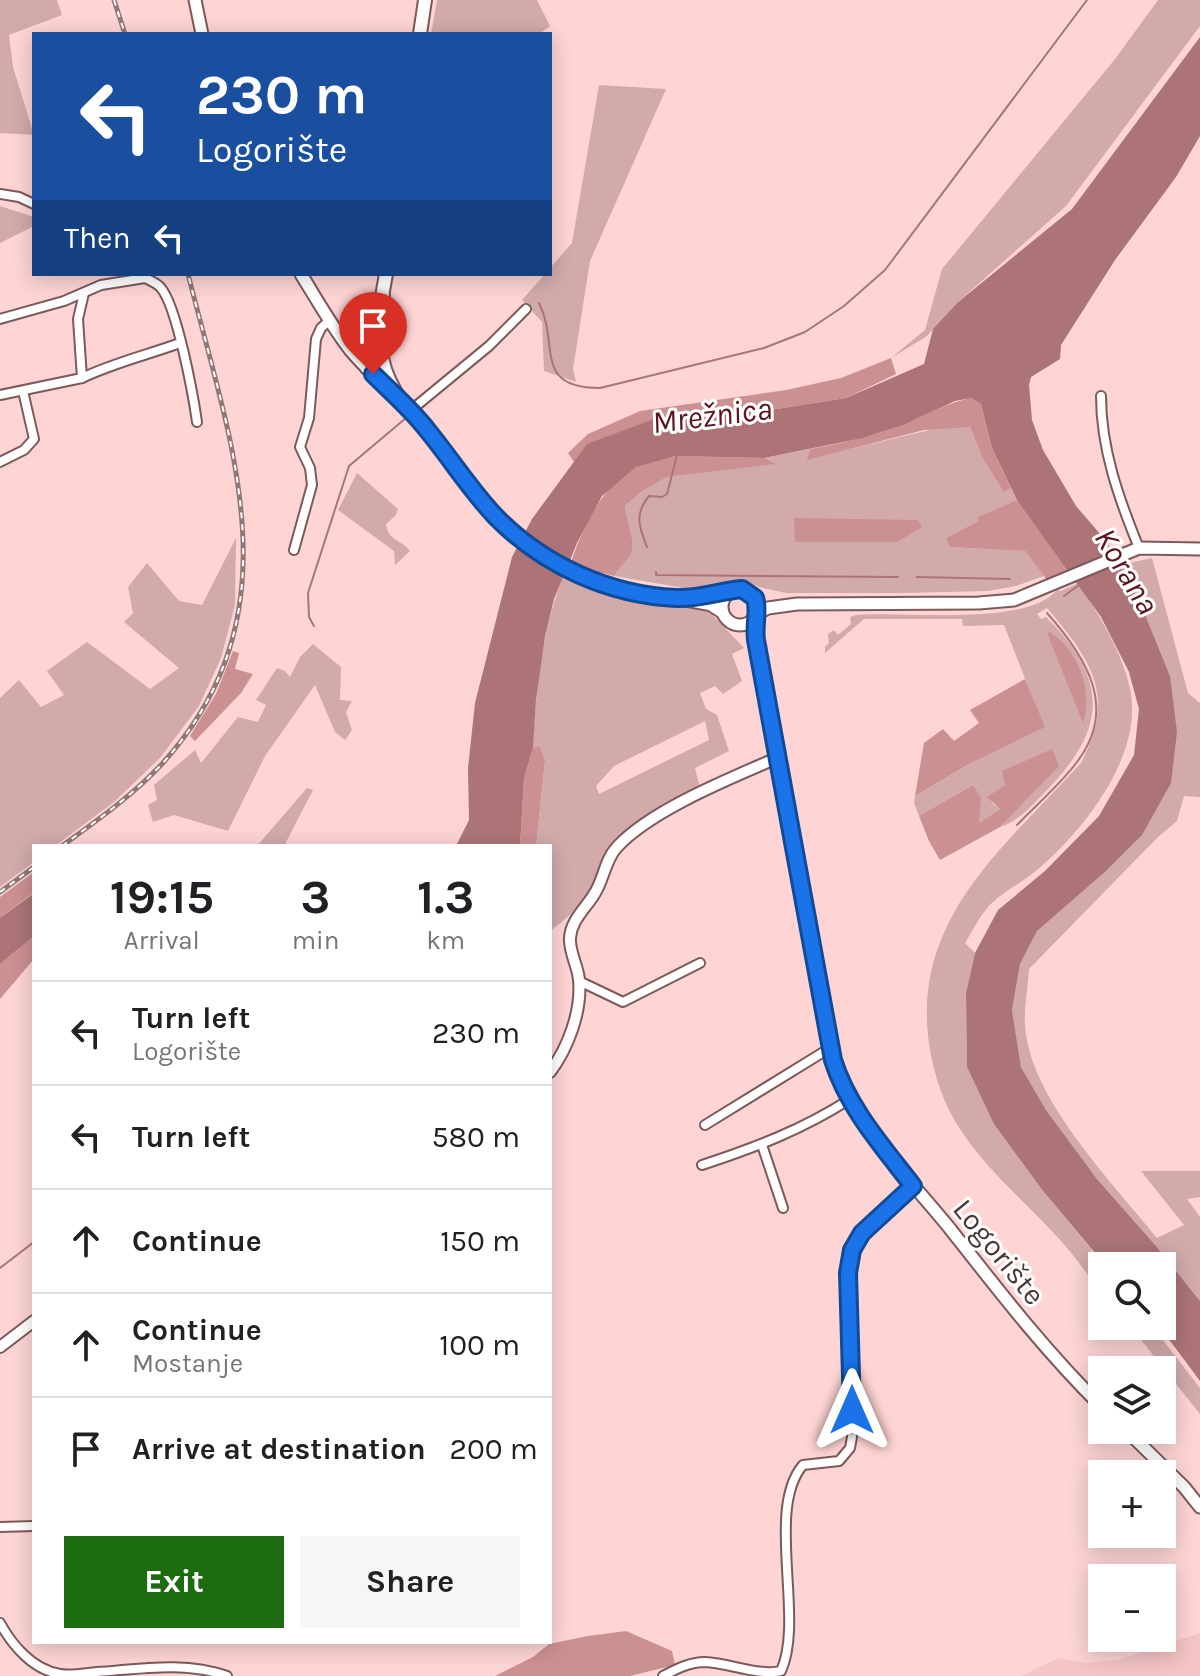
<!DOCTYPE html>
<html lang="en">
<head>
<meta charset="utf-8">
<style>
	:root { --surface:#fff; --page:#f6f6f6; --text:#202124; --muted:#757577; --line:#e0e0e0; --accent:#1e6c10 }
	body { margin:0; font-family:Karla,sans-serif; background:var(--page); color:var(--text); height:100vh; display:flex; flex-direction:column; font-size:30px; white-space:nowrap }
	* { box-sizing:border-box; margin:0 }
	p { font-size:26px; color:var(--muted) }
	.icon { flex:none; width:44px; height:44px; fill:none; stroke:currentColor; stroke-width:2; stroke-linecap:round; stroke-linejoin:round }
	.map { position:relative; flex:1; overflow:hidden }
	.details { position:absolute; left:32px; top:844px; width:520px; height:800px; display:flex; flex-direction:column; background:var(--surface); border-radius:0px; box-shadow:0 4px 20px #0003 }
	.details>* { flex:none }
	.banner { position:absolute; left:32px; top:32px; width:520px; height:244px; border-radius:0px; box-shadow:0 4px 20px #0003; background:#1a4fa0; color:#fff; overflow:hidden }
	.buttons { position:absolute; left:1088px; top:1252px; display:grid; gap:16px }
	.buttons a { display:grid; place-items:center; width:88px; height:88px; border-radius:0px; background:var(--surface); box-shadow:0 4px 20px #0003; font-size:40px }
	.pin { position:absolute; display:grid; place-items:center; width:68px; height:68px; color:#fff; margin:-82px -34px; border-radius:50% 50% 50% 0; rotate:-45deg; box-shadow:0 0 8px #0007 }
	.pin .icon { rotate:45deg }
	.me { position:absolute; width:88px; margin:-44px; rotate:0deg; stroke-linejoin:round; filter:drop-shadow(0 0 6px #0008) }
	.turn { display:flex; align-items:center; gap:28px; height:168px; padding:0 32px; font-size:36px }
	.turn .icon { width:104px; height:104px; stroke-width:2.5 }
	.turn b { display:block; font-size:56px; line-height:68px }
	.then { display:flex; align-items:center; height:76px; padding:0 32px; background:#0003; gap:16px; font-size:30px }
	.eta { display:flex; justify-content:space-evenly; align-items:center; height:136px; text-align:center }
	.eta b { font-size:48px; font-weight:700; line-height:56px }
	.action { display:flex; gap:16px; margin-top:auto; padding:16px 32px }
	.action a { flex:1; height:92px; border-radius:0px; background:var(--accent); color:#fff; font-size:32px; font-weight:700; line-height:92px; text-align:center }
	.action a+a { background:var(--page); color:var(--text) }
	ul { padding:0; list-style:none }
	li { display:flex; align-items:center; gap:24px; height:104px; padding:0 32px; border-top:2px solid var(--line) }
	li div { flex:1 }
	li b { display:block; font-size:30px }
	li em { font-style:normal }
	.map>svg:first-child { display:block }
	.built { fill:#f5c4c4 }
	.green { fill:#d2aaaa; fill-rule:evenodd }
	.forest { fill:#cb9092 }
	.water { fill:#ac7476 }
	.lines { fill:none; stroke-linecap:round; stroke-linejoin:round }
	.stream { stroke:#ac7476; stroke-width:2 }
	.minor-casing { stroke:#7d595a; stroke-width:12 }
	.tertiary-casing { stroke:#7d595a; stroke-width:14 }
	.secondary-casing { stroke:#7d595a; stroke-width:15 }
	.trunk-casing { stroke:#7d595a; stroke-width:16 }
	.minor { stroke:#fff; stroke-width:8 }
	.tertiary { stroke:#fff; stroke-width:10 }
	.secondary { stroke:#fff; stroke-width:11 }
	.trunk { stroke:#fff; stroke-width:12 }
	.rail-casing { stroke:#917777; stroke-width:5 }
	.rail { stroke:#fff; stroke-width:2; stroke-dasharray:6; stroke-linecap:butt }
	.route-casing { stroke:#114b97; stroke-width:20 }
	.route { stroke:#1a73e8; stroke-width:14 }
	.labels { text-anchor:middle; stroke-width:6; stroke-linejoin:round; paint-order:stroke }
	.street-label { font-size:30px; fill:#483838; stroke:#fff }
	.water-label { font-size:32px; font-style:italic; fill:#5b151f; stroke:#fff }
</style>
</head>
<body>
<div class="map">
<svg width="1200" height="1676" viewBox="0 0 1200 1676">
	<rect width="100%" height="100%" fill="#fed4d4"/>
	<!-- built -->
	<polygon class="built" points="1200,1633 1200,1676 1021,1676 1058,1658 1085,1663 1118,1660"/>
	<!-- green -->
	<g class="green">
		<polygon points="0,0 57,0 62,15 9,35 13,67 34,135 0,133"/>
		<polygon points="437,0 537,0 550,26 539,34 431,34"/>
		<polygon points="1158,0 1200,0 1200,26 1066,206 957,303 927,336 891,358 925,330 942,269 1115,59"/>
		<polygon points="599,85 666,89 590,261 573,369 576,382 544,371 542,322 522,300 545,274 550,274 550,268 572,243"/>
		<polygon points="0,206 34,217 34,226 0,243"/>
		<path d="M 942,427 L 970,427 L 983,459 L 1004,491 L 1011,488 L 1017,500 L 979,517 L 978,521 L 946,538 L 949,547 L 1025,551 L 1044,576 L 1016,586 L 988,591 L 905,593 L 786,593 L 759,587 L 744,580 L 710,587 L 684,588 L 614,576 C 619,568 625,563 630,556 C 638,546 626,520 625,506 L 641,492 L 667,477 L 774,464 L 764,458 L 810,449 L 808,459 Z"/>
		<path d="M 357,473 L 398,509 L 396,515 L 386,524 C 388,541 401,539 410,551 L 395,565 L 394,551 L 338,510 Z"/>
		<polygon points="236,538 235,605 221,658 199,706 160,758 114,802 55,846 34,846 34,862 0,887 0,698 19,680 41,707 64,695 47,671 87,642 150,689 179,668 124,622 133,613 128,587 147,563 179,601 202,605"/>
		<path d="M 1152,558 L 1188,693 L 1200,703 L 1200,797 L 1184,796 L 1177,821 L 1158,837 L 1029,969 C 1028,987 1024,1007 1025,1025 C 1029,1098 1113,1183 1157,1238 L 1184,1225 L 1141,1171 L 1200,1171 L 1200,1197 L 1187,1199 L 1200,1217 L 1200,1301 L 1156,1246 L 1097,1179 L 1046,1110 L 1021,1067 L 1012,1010 L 1020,964 L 1037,931 L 1105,872 L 1170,676 L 1140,602 L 1120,565 Z"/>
		<path d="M 564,574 L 600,588 L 600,591 L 628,598 L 710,612 L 744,648 L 732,654 L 742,681 L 723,694 L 715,686 L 700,693 L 706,709 L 717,715 L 729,751 L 695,768 L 700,788 L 614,843 C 602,857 599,873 591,889 C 582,906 565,920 550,931 L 550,846 L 536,846 L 545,761 L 540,746 L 533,748 C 536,689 542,630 564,574 ZM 705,721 L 709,740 L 599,794 L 596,786 L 614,766 Z"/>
		<path d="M 1078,583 C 1099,614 1131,666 1132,705 C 1135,765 1081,833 1037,870 C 1022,883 1002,892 988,907 C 979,917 972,932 965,943 L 975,953 L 966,993 L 967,1067 L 994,1123 L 1043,1191 L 1092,1250 L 1090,1253 L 1102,1267 L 1102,1294 C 1089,1276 1076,1258 1061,1241 C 1028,1204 987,1171 960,1129 C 944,1105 935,1078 930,1050 C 908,920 1004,848 1081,763 C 1117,695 1091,660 1047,608 L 1037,614 L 1041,619 L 1046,617 C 1107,678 1109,726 1048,789 C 1033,804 1021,820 1000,827 L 1058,766 L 1005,785 L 992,803 L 1000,809 L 978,824 L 973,785 L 919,816 L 914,803 L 915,796 L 969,764 L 1044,727 L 1004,625 L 963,626 L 962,619 L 864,619 L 825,653 L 825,647 L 829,643 L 828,634 L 834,630 L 838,635 L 851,624 L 850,617 L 856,615 C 905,611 1026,627 1057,590 L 1061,591 Z"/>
		<polygon points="313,644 341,667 340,700 352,701 346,712 352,730 345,740 335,732 315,685 265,756 228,831 174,815 153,822 148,805 157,800 154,785 195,750 201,763 238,717 258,722 266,705 256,700 277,668 285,671 290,677 300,657"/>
		<polygon points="307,788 313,790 284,846 257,846"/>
		<polygon points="1130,1326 1152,1326 1156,1331 1200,1388 1200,1414"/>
	</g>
	<!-- forest -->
	<g class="forest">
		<polygon points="891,358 896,374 846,398 777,409 709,412 588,444 574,462 568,453 588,434 640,411 786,390 841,378"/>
		<path d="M 971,398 L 981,404 L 992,448 L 1011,488 L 1004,492 L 983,459 L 970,427 L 924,430 L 807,460 L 810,449 C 841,443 872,437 901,425 C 925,416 946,403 971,398 Z"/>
		<path d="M 675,456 L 764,458 L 776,464 L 667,477 L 641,492 L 625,506 C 626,520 638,546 630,556 C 625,563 619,568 614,576 L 603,573 L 602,576 L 571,562 C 582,529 605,480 638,466 C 650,461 663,459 675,456 Z"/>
		<polygon points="1017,500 1069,569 1047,580 1025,551 949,547 946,538 978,521 978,517"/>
		<polygon points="794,518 918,520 922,527 897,542 795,542"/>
		<path d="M 1050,632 C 1079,652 1093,690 1083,723 L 1047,633 Z"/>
		<polygon points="233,651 239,653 235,669 253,674 241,693 195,741 190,736 216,694"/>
		<polygon points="1025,679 1045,727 969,764 915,796 924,743 943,729 954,741 979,723 970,710"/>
		<polygon points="540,746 545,761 536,846 520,846 524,778 533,748"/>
		<polygon points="1052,749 1059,766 1000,827 940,860 929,841 919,816 973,785 981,798 979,823 1000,809 987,797 1005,785 1002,771"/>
		<polygon points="34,872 34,892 0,918 0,897"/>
		<polygon points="34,936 34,959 0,999 0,964"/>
		<polygon points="626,1631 672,1651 675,1665 630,1676 495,1676 533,1657 549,1644 588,1636"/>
	</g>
	<!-- water -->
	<g class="water">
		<polygon points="1200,37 1200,136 1176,177 1115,260 1061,345 1060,359 1031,377 1029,385 1032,420 1043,450 1076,506 1107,542 1140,602 1170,676 1177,732 1171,783 1142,835 1105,872 1037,931 1020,964 1012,1010 1021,1067 1046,1110 1097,1179 1156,1246 1200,1301 1200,1381 1159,1326 1162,1326 1162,1266 1106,1266 1043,1191 994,1124 967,1067 966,993 975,953 998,910 1045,871 1099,816 1134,755 1139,709 1129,672 1101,617 1017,500 992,448 981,404 971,398 955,401 903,425 863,438 764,458 675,456 636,467 602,496 577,543 554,599 545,637 536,700 533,748 524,778 520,846 456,846 469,820 468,768 475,703 512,557 532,519 587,444 654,419 709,412 777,409 846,398 924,364 933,329 957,303 1072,209"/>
		<polygon points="34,893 34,936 0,964 0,918"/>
	</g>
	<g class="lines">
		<!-- stream -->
		<g class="stream">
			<path d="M 539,303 C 560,344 532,388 600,388 L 764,348 L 805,332 L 844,306 L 885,270 L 1087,0"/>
			<path d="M 647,547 C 639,527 634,514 649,496 L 662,497 L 667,494 L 677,455"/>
			<polyline points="656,572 656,575 898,577"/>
			<polyline points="917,577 1010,579"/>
			<polyline points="1064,596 1079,585"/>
			<polyline points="314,626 309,617 308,593 349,466 406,418"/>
			<path d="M 1017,825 C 1037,804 1060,785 1077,762 C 1119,707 1085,656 1047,613"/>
			<polyline points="0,1268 34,1242"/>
		</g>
		<!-- minor casing -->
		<g class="minor-casing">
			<g id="minor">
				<polyline points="0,194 19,197 34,204"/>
				<path d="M 145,278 C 151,281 157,283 161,288 C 177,307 193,394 197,422"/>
				<polyline points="0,319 64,301 101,285 145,278 145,274"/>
				<path d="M 82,378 C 113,363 147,355 180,343"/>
				<polyline points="0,395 82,378 78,319 84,293"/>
				<path d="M 1101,396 C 1101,449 1119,499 1139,548"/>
				<polyline points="410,411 489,346 526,309"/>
				<polyline points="0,462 24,450 34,439 23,391"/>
				<polyline points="294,550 312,485 310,468 300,447 309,418 316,339 321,328 330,320"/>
				<polyline points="579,981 623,1002 700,963"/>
				<polyline points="705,1125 830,1048"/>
				<polyline points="762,1145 783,1208"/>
				<path d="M 702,1165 C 754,1148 804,1129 850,1099"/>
				<polyline points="0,1527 34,1526"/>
				<path d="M 0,1623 C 12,1645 33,1670 60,1674 C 72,1676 85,1673 97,1672 C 140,1669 185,1661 227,1676"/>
				<path d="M 663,1676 C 676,1669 690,1662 705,1662 C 730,1663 757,1676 781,1671 C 805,1619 765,1509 803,1465 L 839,1461 L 850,1448 L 852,1437 L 848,1273 C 857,1228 880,1215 913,1186"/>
			</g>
		</g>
		<!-- tertiary casing -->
		<g class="tertiary-casing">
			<g id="tertiary">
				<path d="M 550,1072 C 568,1048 582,1011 579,980 C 578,966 569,952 570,938 C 571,921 584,910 593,896 C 604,881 604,861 617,847 C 651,810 731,778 777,758"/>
				<polyline points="0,1347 34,1321"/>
			</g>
		</g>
		<!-- secondary casing -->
		<g class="secondary-casing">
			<g id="secondary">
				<polyline points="195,0 202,34"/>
				<path d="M 301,274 C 317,300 332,327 351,351 C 375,379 404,402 427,430 C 473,486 507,541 575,573 C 618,593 665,595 711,605 L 722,612"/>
				<circle cx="740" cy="607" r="18"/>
				<polyline points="693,597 731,591"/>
				<polyline points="756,614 768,608 797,604 979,603 1014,600 1139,548 1200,549"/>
				<path d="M 754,618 L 756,640 L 827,1036 C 831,1052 834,1069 841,1083 C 867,1138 913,1183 951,1230 C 999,1291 1046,1352 1102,1407"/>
				<polyline points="1126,1430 1184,1487 1200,1507"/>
			</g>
		</g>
		<!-- trunk casing -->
		<g class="trunk-casing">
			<g id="trunk">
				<polyline points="420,34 425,0"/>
				<path d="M 383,296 C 381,345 374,361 403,404"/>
				<polyline points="381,302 386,274"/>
				<polyline points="343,339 362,342 374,331"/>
				<polyline points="367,368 376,324"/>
			</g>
		</g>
		<!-- minor -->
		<use href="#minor" class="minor"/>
		<!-- tertiary -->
		<use href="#tertiary" class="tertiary"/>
		<!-- secondary -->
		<use href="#secondary" class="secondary"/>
		<!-- trunk -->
		<use href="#trunk" class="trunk"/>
		<!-- rail casing -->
		<g class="rail-casing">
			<g id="rail">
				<polyline points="114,0 125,34"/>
				<path d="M 62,846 C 96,821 132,796 161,765 C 299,614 231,446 188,274"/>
				<polyline points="0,892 34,867"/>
			</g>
		</g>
		<!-- rail -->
		<use href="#rail" class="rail"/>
	</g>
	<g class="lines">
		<!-- route casing -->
		<g class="route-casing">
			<path id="route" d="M 373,374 C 392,393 412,410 428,431 C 451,459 471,491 496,517 C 543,565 609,595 676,598 C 699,599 720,591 742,589 L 755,598 C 759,609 754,626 756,640 L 833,1060 C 848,1108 883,1147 913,1186 L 862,1233 L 852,1250 L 848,1273 L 852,1410"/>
		</g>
		<!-- route -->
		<use href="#route" class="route"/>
	</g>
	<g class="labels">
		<!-- street labels -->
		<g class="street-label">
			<text transform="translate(999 1252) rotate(51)" y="10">Logorište</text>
		</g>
		<!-- water labels -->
		<g class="water-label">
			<text transform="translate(712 415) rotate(-7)" y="11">Mrežnica</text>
			<text transform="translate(1127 571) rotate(59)" y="11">Korana</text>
		</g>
	</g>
</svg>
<div class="buttons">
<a><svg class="icon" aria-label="search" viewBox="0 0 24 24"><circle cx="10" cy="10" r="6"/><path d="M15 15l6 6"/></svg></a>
<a><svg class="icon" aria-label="layers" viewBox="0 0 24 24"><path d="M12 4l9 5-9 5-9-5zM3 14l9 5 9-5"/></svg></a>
<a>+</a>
<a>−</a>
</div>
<div class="pin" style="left:373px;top:374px;background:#d93025"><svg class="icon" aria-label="arrive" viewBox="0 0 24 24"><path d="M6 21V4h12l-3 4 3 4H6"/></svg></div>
<svg class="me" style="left:852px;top:1410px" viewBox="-20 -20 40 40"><path d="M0-17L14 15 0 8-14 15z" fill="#1a73e8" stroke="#fff" stroke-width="4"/></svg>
<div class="banner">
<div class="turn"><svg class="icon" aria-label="left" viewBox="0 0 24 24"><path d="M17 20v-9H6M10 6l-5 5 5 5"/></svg><div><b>230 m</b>Logorište</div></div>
<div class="then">Then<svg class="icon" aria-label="left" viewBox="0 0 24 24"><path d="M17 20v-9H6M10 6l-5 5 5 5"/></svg></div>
</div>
<section class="details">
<div class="eta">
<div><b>19:15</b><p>Arrival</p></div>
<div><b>3</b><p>min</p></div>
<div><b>1.3</b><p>km</p></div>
</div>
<ul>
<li><svg class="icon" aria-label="left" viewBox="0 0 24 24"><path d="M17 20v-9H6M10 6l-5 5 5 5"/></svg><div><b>Turn left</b><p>Logorište</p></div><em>230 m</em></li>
<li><svg class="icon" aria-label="left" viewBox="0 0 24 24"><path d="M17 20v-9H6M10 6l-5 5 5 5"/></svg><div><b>Turn left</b></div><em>580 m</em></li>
<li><svg class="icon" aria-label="ahead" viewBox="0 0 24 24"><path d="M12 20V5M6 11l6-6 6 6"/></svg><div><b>Continue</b></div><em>150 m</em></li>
<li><svg class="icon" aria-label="ahead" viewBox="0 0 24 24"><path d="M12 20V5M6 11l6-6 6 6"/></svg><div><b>Continue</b><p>Mostanje</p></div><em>100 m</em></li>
<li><svg class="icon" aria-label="arrive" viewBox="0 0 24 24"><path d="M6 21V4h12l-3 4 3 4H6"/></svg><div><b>Arrive at destination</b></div><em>200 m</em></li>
</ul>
<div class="action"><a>Exit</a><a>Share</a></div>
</section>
</div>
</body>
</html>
